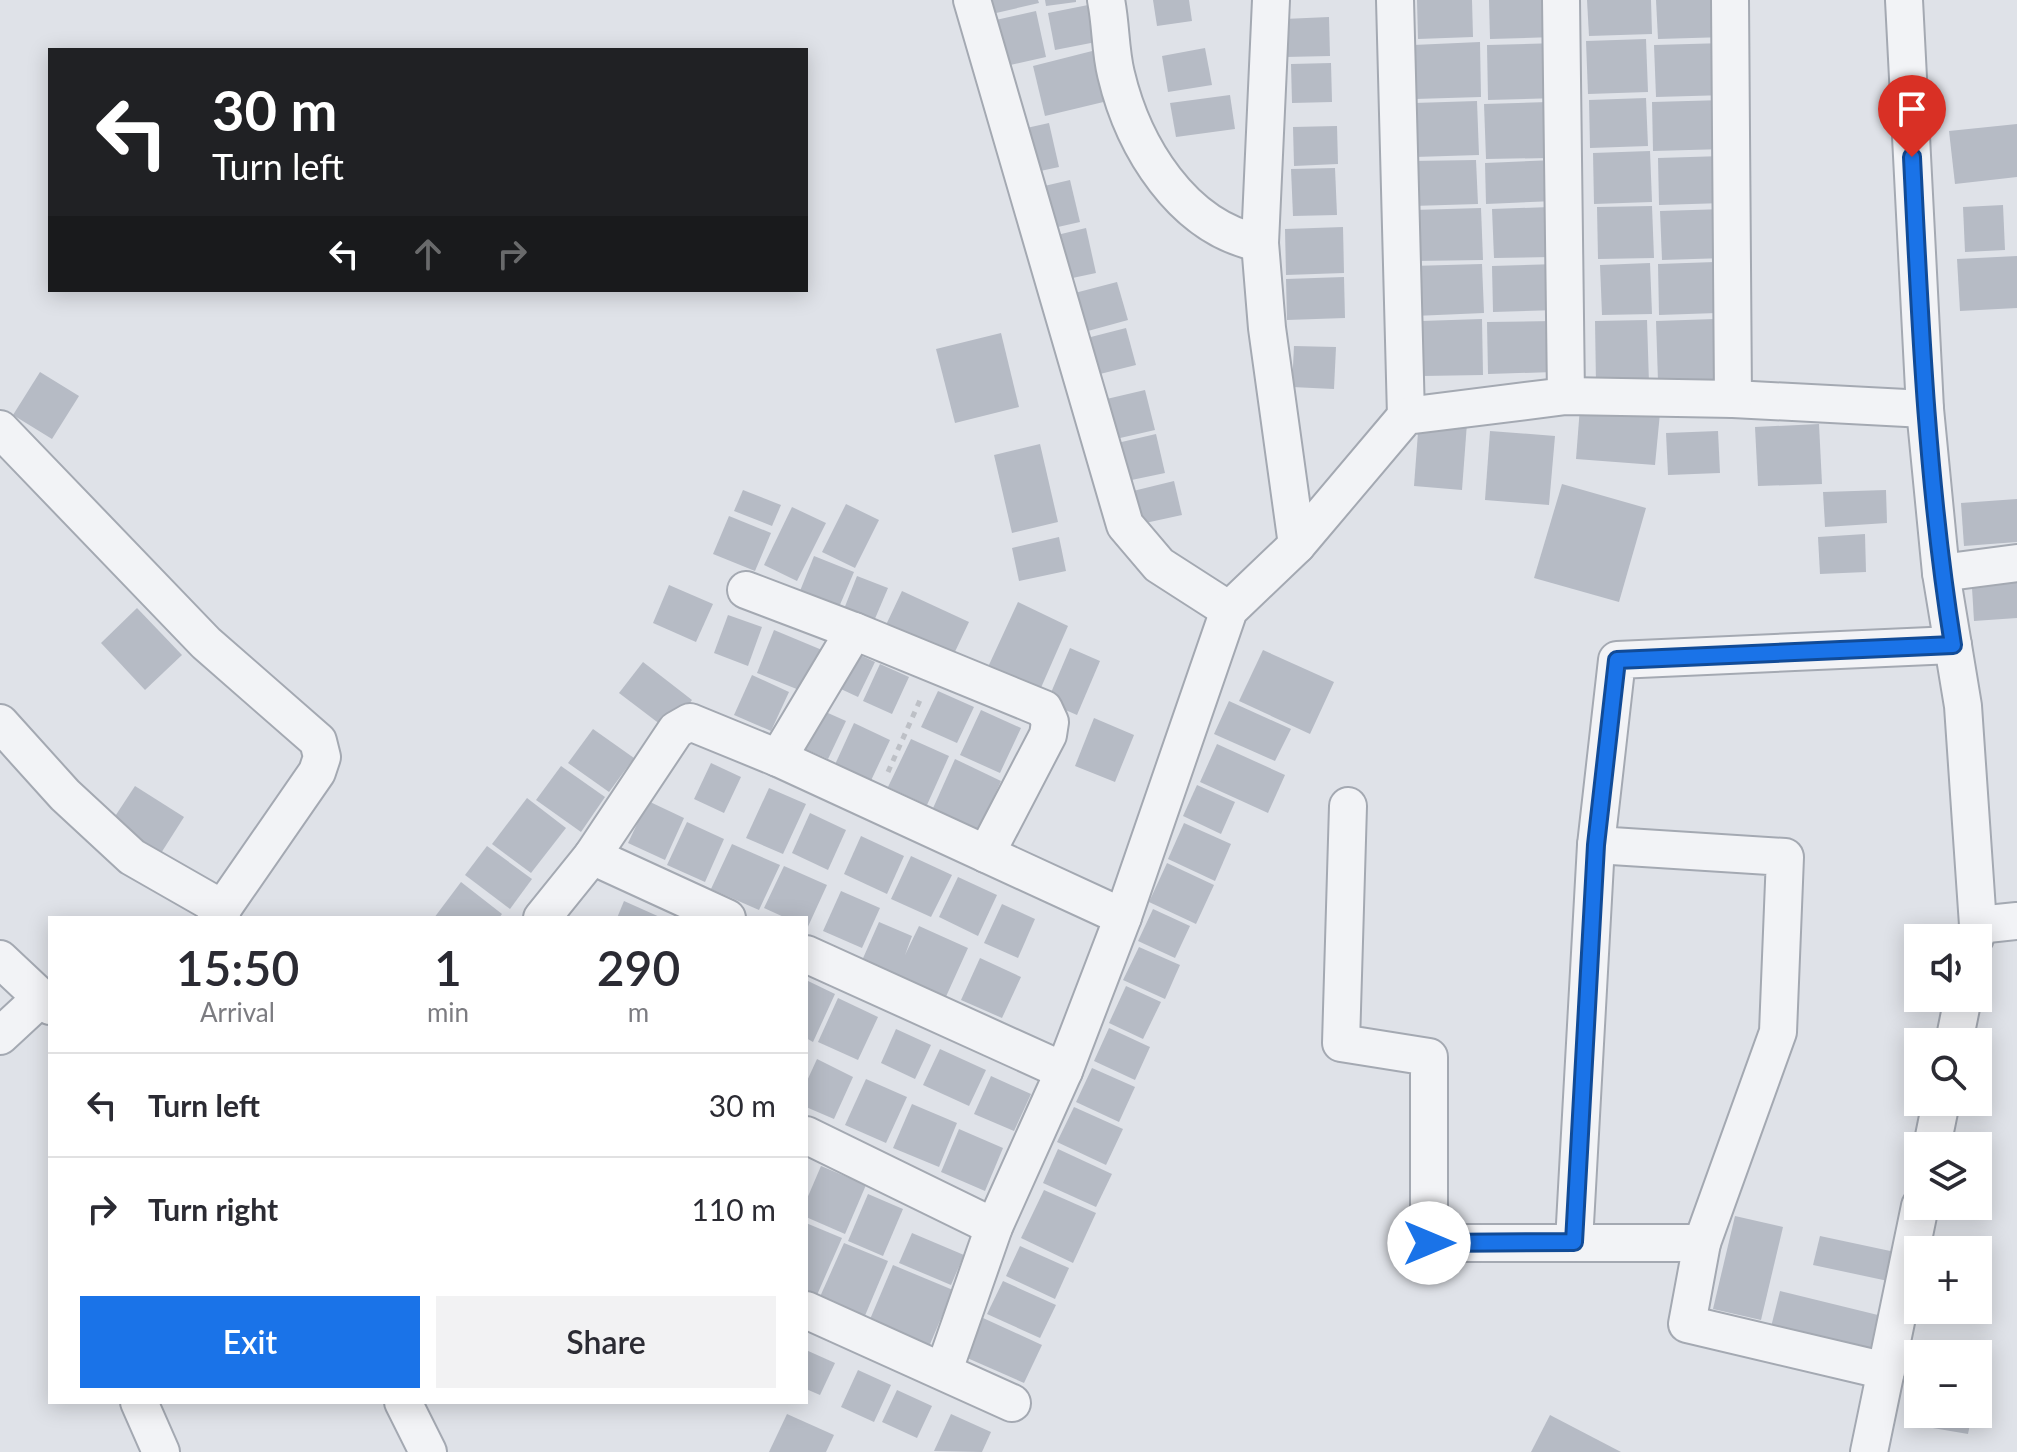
<!DOCTYPE html>
<html lang="en">
<head>
<meta charset="utf-8">
<style>
	:root { --surface:#fff; --page:#f2f2f3; --text:#2b2b33; --muted:#7c7c81; --line:#e1e1e2; --accent:#1a73e8 }
	body { margin:0; font-family:Lato,sans-serif; background:var(--page); color:var(--text); height:100vh; display:flex; flex-direction:column; font-size:30px; white-space:nowrap }
	* { box-sizing:border-box; margin:0 }
	p { font-size:26px; color:var(--muted) }
	.icon { flex:none; width:44px; height:44px; fill:none; stroke:currentColor; stroke-width:2; stroke-linecap:round; stroke-linejoin:round }
	.map { position:relative; flex:1; overflow:hidden }
	.side { position:absolute; left:48px; top:916px; width:760px; height:488px; display:flex; flex-direction:column; background:var(--surface); border-radius:0px; box-shadow:0 4px 20px #0003 }
	.side>* { flex:none }
	.banner { position:absolute; left:48px; top:48px; width:760px; height:244px; border-radius:0px; box-shadow:0 4px 20px #0003; background:#202124; color:#fff; overflow:hidden }
	.tools { position:absolute; left:1904px; top:924px; display:grid; gap:16px }
	.tools a { display:grid; place-items:center; width:88px; height:88px; border-radius:0px; background:var(--surface); box-shadow:0 4px 20px #0003; font-size:40px }
	.pin { position:absolute; display:grid; place-items:center; width:68px; height:68px; color:#fff; margin:-82px -34px; border-radius:50% 50% 50% 0; rotate:-45deg; box-shadow:0 0 8px #0007 }
	.pin .icon { rotate:45deg }
	.me { position:absolute; width:88px; margin:-44px; rotate:90deg; stroke-linejoin:round; filter:drop-shadow(0 0 6px #0008) }
	.turn { display:flex; align-items:center; gap:28px; height:168px; padding:0 32px; font-size:36px }
	.turn .icon { width:104px; height:104px; stroke-width:2.5 }
	.turn b { display:block; font-size:56px; line-height:68px }
	.lanes { display:flex; align-items:center; height:76px; padding:0 32px; background:#0003; justify-content:center; gap:40px; direction:ltr }
	.lanes .off { opacity:.35 }
	.eta { display:flex; justify-content:space-evenly; align-items:center; height:136px; text-align:center }
	.eta b { font-size:48px; font-weight:600; line-height:56px }
	.action { display:flex; gap:16px; margin-top:auto; padding:16px 32px }
	.action a { flex:1; height:92px; border-radius:0px; background:var(--accent); color:#fff; font-size:32px; font-weight:600; line-height:92px; text-align:center }
	.action a+a { background:var(--page); color:var(--text) }
	ul { padding:0; list-style:none }
	li { display:flex; align-items:center; gap:24px; height:104px; padding:0 32px; border-top:2px solid var(--line) }
	li div { flex:1 }
	li b { display:block; font-size:30px }
	li em { font-style:normal }
	.map>svg:first-child { display:block }
	.building { fill:#b6bbc5 }
	.lines { fill:none; stroke-linecap:round; stroke-linejoin:round }
	.minor-casing { stroke:#a4a9b2; stroke-width:40 }
	.path { stroke:#bdc0c6; stroke-width:5; stroke-dasharray:6 6; stroke-linecap:butt }
	.minor { stroke:#f2f3f6; stroke-width:36 }
	.route-casing { stroke:#114b97; stroke-width:20 }
	.route { stroke:#1a73e8; stroke-width:14 }
</style>
</head>
<body>
<div class="map">
<svg width="2017" height="1452" viewBox="0 0 2017 1452">
	<rect width="100%" height="100%" fill="#dfe2e8"/>
	<!-- building -->
	<g class="building">
		<polygon points="979,0 1038,0 1039,3 983,16"/>
		<polygon points="1045,0 1076,0 1076,2 1046,6"/>
		<polygon points="1153,0 1189,0 1192,21 1157,26"/>
		<polygon points="1417,0 1472,0 1473,37 1418,39"/>
		<polygon points="1489,0 1554,0 1554,37 1490,39"/>
		<polygon points="1587,0 1651,0 1652,34 1589,36"/>
		<polygon points="1656,0 1725,0 1726,37 1658,39"/>
		<polygon points="1088,5 1096,42 1055,50 1048,13"/>
		<polygon points="1036,11 1046,57 997,68 987,22"/>
		<polygon points="1329,17 1330,56 1285,57 1284,19"/>
		<polygon points="1646,39 1648,92 1588,94 1586,41"/>
		<polygon points="1480,42 1481,97 1415,99 1413,45"/>
		<polygon points="1558,43 1559,98 1488,100 1487,45"/>
		<polygon points="1725,43 1727,95 1656,97 1654,45"/>
		<polygon points="1104,48 1116,99 1045,116 1033,66"/>
		<polygon points="1205,48 1212,85 1168,92 1162,56"/>
		<polygon points="1331,63 1332,102 1292,103 1291,64"/>
		<polygon points="1230,95 1235,129 1176,137 1170,103"/>
		<polygon points="1646,98 1648,146 1590,148 1589,100"/>
		<polygon points="1724,100 1725,149 1653,151 1652,102"/>
		<polygon points="1477,101 1479,155 1415,157 1414,103"/>
		<polygon points="1548,102 1549,158 1486,159 1484,104"/>
		<polygon points="1049,123 1059,167 1031,173 1022,129"/>
		<polygon points="2017,124 2017,177 1955,184 1949,131"/>
		<polygon points="1337,126 1338,164 1294,166 1293,127"/>
		<polygon points="1650,151 1652,202 1594,204 1593,153"/>
		<polygon points="1723,156 1724,203 1659,205 1658,158"/>
		<polygon points="1476,160 1478,204 1412,206 1411,161"/>
		<polygon points="1554,160 1555,201 1486,204 1485,163"/>
		<polygon points="1335,168 1337,215 1293,216 1291,169"/>
		<polygon points="1070,180 1080,222 1049,229 1040,187"/>
		<polygon points="2003,205 2005,250 1965,252 1963,207"/>
		<polygon points="1652,206 1654,258 1598,259 1597,207"/>
		<polygon points="1550,207 1551,257 1494,258 1492,209"/>
		<polygon points="1481,208 1483,260 1414,261 1413,210"/>
		<polygon points="1725,209 1726,258 1662,260 1660,211"/>
		<polygon points="1343,227 1344,273 1286,275 1285,229"/>
		<polygon points="1086,228 1096,273 1063,280 1053,236"/>
		<polygon points="2017,256 2017,308 1960,311 1957,259"/>
		<polygon points="1715,262 1717,313 1659,315 1658,264"/>
		<polygon points="1650,263 1652,314 1602,315 1600,265"/>
		<polygon points="1482,264 1484,313 1414,316 1412,266"/>
		<polygon points="1557,264 1558,310 1493,312 1492,266"/>
		<polygon points="1344,277 1345,318 1287,320 1286,279"/>
		<polygon points="1117,282 1128,320 1077,334 1067,295"/>
		<polygon points="1482,319 1483,375 1422,376 1421,321"/>
		<polygon points="1715,319 1717,379 1658,381 1656,321"/>
		<polygon points="1647,320 1649,383 1596,384 1595,321"/>
		<polygon points="1553,321 1554,372 1488,374 1487,322"/>
		<polygon points="1126,328 1136,365 1096,375 1087,338"/>
		<polygon points="1001,333 1019,407 955,423 936,349"/>
		<polygon points="1294,346 1336,347 1334,389 1292,387"/>
		<polygon points="40,372 79,396 52,439 13,415"/>
		<polygon points="1145,390 1155,430 1107,441 1098,401"/>
		<polygon points="1580,407 1660,413 1655,465 1576,459"/>
		<polygon points="1419,419 1467,423 1462,490 1414,486"/>
		<polygon points="1819,424 1822,484 1758,486 1755,427"/>
		<polygon points="1490,431 1555,436 1549,505 1485,500"/>
		<polygon points="1718,431 1720,473 1668,475 1666,433"/>
		<polygon points="1156,434 1165,473 1122,482 1113,444"/>
		<polygon points="1040,444 1058,522 1012,533 994,455"/>
		<polygon points="1174,481 1182,515 1136,525 1129,492"/>
		<polygon points="1562,484 1646,508 1619,602 1534,578"/>
		<polygon points="743,490 781,505 772,526 734,511"/>
		<polygon points="1886,490 1887,523 1825,527 1823,492"/>
		<polygon points="2017,499 2017,542 1964,546 1961,503"/>
		<polygon points="846,504 879,520 855,568 822,552"/>
		<polygon points="792,507 826,523 797,581 764,565"/>
		<polygon points="729,516 771,533 755,571 713,554"/>
		<polygon points="1865,534 1866,572 1820,574 1818,537"/>
		<polygon points="1059,537 1066,571 1019,581 1012,548"/>
		<polygon points="814,556 854,572 839,607 800,591"/>
		<polygon points="2017,568 2017,618 1974,621 1971,571"/>
		<polygon points="857,576 888,588 874,621 844,609"/>
		<polygon points="669,585 713,604 696,642 653,623"/>
		<polygon points="902,591 969,622 952,658 885,627"/>
		<polygon points="1018,602 1068,626 1040,690 988,667"/>
		<polygon points="137,608 182,655 145,690 101,643"/>
		<polygon points="728,615 762,627 748,666 714,653"/>
		<polygon points="774,630 822,650 804,692 757,673"/>
		<polygon points="845,648 875,662 858,697 828,683"/>
		<polygon points="1070,648 1100,661 1077,715 1047,702"/>
		<polygon points="1263,650 1334,682 1310,734 1239,701"/>
		<polygon points="643,662 692,700 669,731 619,693"/>
		<polygon points="880,664 909,677 892,714 863,701"/>
		<polygon points="752,675 789,692 771,731 734,715"/>
		<polygon points="938,691 974,707 957,743 921,727"/>
		<polygon points="1229,701 1291,729 1275,761 1214,734"/>
		<polygon points="810,705 846,721 828,759 792,743"/>
		<polygon points="981,710 1021,728 1000,773 960,755"/>
		<polygon points="1094,718 1134,735 1115,782 1075,766"/>
		<polygon points="854,723 890,740 868,787 832,771"/>
		<polygon points="593,729 634,758 609,792 568,763"/>
		<polygon points="911,739 949,756 927,805 888,787"/>
		<polygon points="1217,744 1285,775 1268,813 1200,782"/>
		<polygon points="955,759 1001,781 976,836 930,815"/>
		<polygon points="711,763 741,777 724,813 694,799"/>
		<polygon points="561,766 605,797 581,832 536,800"/>
		<polygon points="1197,785 1235,802 1221,834 1183,816"/>
		<polygon points="135,786 184,817 156,861 106,830"/>
		<polygon points="769,788 806,804 783,854 746,838"/>
		<polygon points="527,798 566,828 531,873 492,844"/>
		<polygon points="648,801 684,818 665,860 628,843"/>
		<polygon points="810,813 846,830 828,870 792,853"/>
		<polygon points="687,822 724,839 705,882 667,865"/>
		<polygon points="1184,823 1231,844 1215,881 1168,859"/>
		<polygon points="861,836 904,856 887,894 844,874"/>
		<polygon points="732,844 780,865 759,910 711,889"/>
		<polygon points="487,846 532,879 510,909 465,875"/>
		<polygon points="911,856 952,875 931,917 891,899"/>
		<polygon points="1167,863 1214,885 1196,924 1149,902"/>
		<polygon points="784,866 827,885 806,931 806,918 786,918 764,908"/>
		<polygon points="958,877 997,895 978,936 939,917"/>
		<polygon points="461,882 502,914 499,918 434,918"/>
		<polygon points="841,891 880,908 862,948 823,931"/>
		<polygon points="624,901 662,918 617,918"/>
		<polygon points="1002,904 1035,919 1018,958 984,943"/>
		<polygon points="1153,909 1190,926 1175,958 1138,941"/>
		<polygon points="879,922 912,936 905,955 919,926 968,948 944,1001 860,965"/>
		<polygon points="1139,947 1180,965 1165,999 1123,980"/>
		<polygon points="980,958 1021,977 1002,1018 961,1000"/>
		<polygon points="806,980 835,994 813,1042 806,1038"/>
		<polygon points="1126,986 1161,1002 1143,1039 1109,1023"/>
		<polygon points="838,998 878,1017 858,1060 818,1042"/>
		<polygon points="1109,1028 1150,1047 1135,1080 1094,1061"/>
		<polygon points="896,1029 931,1045 915,1079 881,1063"/>
		<polygon points="940,1049 986,1070 969,1106 923,1085"/>
		<polygon points="817,1059 853,1077 834,1119 806,1107 806,1083"/>
		<polygon points="1092,1068 1135,1087 1119,1122 1076,1102"/>
		<polygon points="991,1076 1031,1094 1014,1131 974,1114"/>
		<polygon points="866,1079 907,1097 886,1143 845,1125"/>
		<polygon points="912,1104 957,1123 939,1167 893,1148"/>
		<polygon points="1074,1107 1123,1129 1106,1165 1057,1142"/>
		<polygon points="959,1129 1003,1148 985,1191 941,1172"/>
		<polygon points="1058,1149 1112,1174 1096,1207 1043,1183"/>
		<polygon points="821,1166 866,1185 845,1234 806,1217 806,1201"/>
		<polygon points="1044,1190 1096,1213 1073,1263 1021,1238"/>
		<polygon points="868,1194 903,1209 883,1256 848,1241"/>
		<polygon points="1735,1216 1783,1227 1761,1320 1713,1309"/>
		<polygon points="806,1223 842,1238 817,1295 806,1291"/>
		<polygon points="912,1233 964,1255 951,1285 899,1263"/>
		<polygon points="1820,1236 1895,1252 1888,1281 1813,1265"/>
		<polygon points="844,1243 888,1261 864,1318 819,1299"/>
		<polygon points="1020,1246 1069,1268 1055,1299 1006,1276"/>
		<polygon points="893,1265 953,1290 928,1349 868,1324"/>
		<polygon points="1003,1281 1056,1305 1040,1338 987,1314"/>
		<polygon points="1780,1291 1882,1316 1872,1355 1770,1331"/>
		<polygon points="983,1318 1042,1345 1024,1383 965,1357"/>
		<polygon points="806,1350 835,1363 820,1395 806,1389"/>
		<polygon points="858,1370 891,1385 874,1422 841,1407"/>
		<polygon points="897,1390 932,1406 917,1438 882,1422"/>
		<polygon points="787,1414 834,1435 826,1452 769,1452"/>
		<polygon points="951,1414 991,1432 982,1452 934,1451"/>
		<polygon points="1923,1414 1972,1414 1968,1434 1921,1426"/>
		<polygon points="1550,1415 1621,1452 1531,1452"/>
	</g>
	<g class="lines">
		<!-- minor casing -->
		<g class="minor-casing">
			<g id="minor">
				<polyline points="972,0 1125,525 1159,565 1229,610"/>
				<path d="M 1106,0 C 1111,24 1110,50 1116,74 C 1133,146 1182,228 1260,243"/>
				<polyline points="1271,0 1260,243 1267,328 1297,545"/>
				<polyline points="1395,0 1406,416"/>
				<polyline points="1561,0 1566,396"/>
				<polyline points="1904,0 1925,409 1941,573 1963,706 1978,925 1975,938"/>
				<polyline points="1733,399 1925,409"/>
				<polyline points="0,429 206,643 318,741 322,757 317,772 216,918"/>
				<polyline points="1941,573 2017,563"/>
				<polyline points="746,590 854,631"/>
				<polyline points="0,723 65,795 132,857 223,909"/>
				<polyline points="778,758 854,631 1044,709 1050,722 1048,735 986,854"/>
				<polyline points="1348,806 1341,1043 1429,1057 1429,1243 1702,1243 1687,1324 1886,1371"/>
				<polyline points="592,856 727,918"/>
				<polyline points="542,918 592,856 676,730 690,722 778,758 1123,917"/>
				<polyline points="1978,925 2017,921"/>
				<polyline points="806,954 1064,1071"/>
				<polyline points="0,959 50,1006"/>
				<polyline points="0,1036 40,999"/>
				<polyline points="1954,1042 1963,998"/>
				<polyline points="806,1135 994,1227"/>
				<polyline points="1932,1146 1941,1102"/>
				<polyline points="1574,1242 1596,845"/>
				<polyline points="1702,1243 1778,1032 1785,857 1596,845 1617,660 1953,645"/>
				<polyline points="806,1310 1012,1403"/>
				<polyline points="944,1370 994,1227 1064,1071 1123,917 1229,610 1297,545 1406,416 1566,396 1733,399 1730,0"/>
				<polyline points="139,1402 161,1452"/>
				<polyline points="403,1402 428,1452"/>
				<polyline points="1869,1452 1920,1206"/>
			</g>
		</g>
		<!-- path -->
		<polyline class="path" points="888,772 921,698"/>
		<!-- minor -->
		<use href="#minor" class="minor"/>
	</g>
	<g class="lines">
		<!-- route casing -->
		<g class="route-casing">
			<path id="route" d="M 1429,1243 L 1574,1242 L 1596,845 L 1617,660 L 1953,645 C 1927,483 1920,321 1912,157"/>
		</g>
		<!-- route -->
		<use href="#route" class="route"/>
	</g>
</svg>
<div class="tools">
<a><svg class="icon" aria-label="sound" viewBox="0 0 24 24"><path d="M4 9h4l5-4v14l-5-4H4zM17 9q2 3 0 6"/></svg></a>
<a><svg class="icon" aria-label="search" viewBox="0 0 24 24"><circle cx="10" cy="10" r="6"/><path d="M15 15l6 6"/></svg></a>
<a><svg class="icon" aria-label="layers" viewBox="0 0 24 24"><path d="M12 4l9 5-9 5-9-5zM3 14l9 5 9-5"/></svg></a>
<a>+</a>
<a>−</a>
</div>
<div class="pin" style="left:1912px;top:157px;background:#d93025"><svg class="icon" aria-label="arrive" viewBox="0 0 24 24"><path d="M6 21V4h12l-3 4 3 4H6"/></svg></div>
<svg class="me" style="left:1429px;top:1243px" viewBox="-20 -20 40 40"><circle r="19" fill="#fff"/><path d="M0-13L10 11 0 6-10 11z" fill="#1a73e8"/></svg>
<div class="banner">
<div class="turn"><svg class="icon" aria-label="left" viewBox="0 0 24 24"><path d="M17 20v-9H6M10 6l-5 5 5 5"/></svg><div><b>30 m</b>Turn left</div></div>
<div class="lanes"><svg class="icon" aria-label="left" viewBox="0 0 24 24"><path d="M17 20v-9H6M10 6l-5 5 5 5"/></svg><svg class="icon off" aria-label="ahead" viewBox="0 0 24 24"><path d="M12 20V5M6 11l6-6 6 6"/></svg><svg class="icon off" aria-label="right" viewBox="0 0 24 24"><path d="M7 20v-9h11M14 6l5 5-5 5"/></svg></div>
</div>
<section class="side">
<div class="eta">
<div><b>15:50</b><p>Arrival</p></div>
<div><b>1</b><p>min</p></div>
<div><b>290</b><p>m</p></div>
</div>
<ul>
<li><svg class="icon" aria-label="left" viewBox="0 0 24 24"><path d="M17 20v-9H6M10 6l-5 5 5 5"/></svg><div><b>Turn left</b></div><em>30 m</em></li>
<li><svg class="icon" aria-label="right" viewBox="0 0 24 24"><path d="M7 20v-9h11M14 6l5 5-5 5"/></svg><div><b>Turn right</b></div><em>110 m</em></li>
</ul>
<div class="action"><a>Exit</a><a>Share</a></div>
</section>
</div>
</body>
</html>
